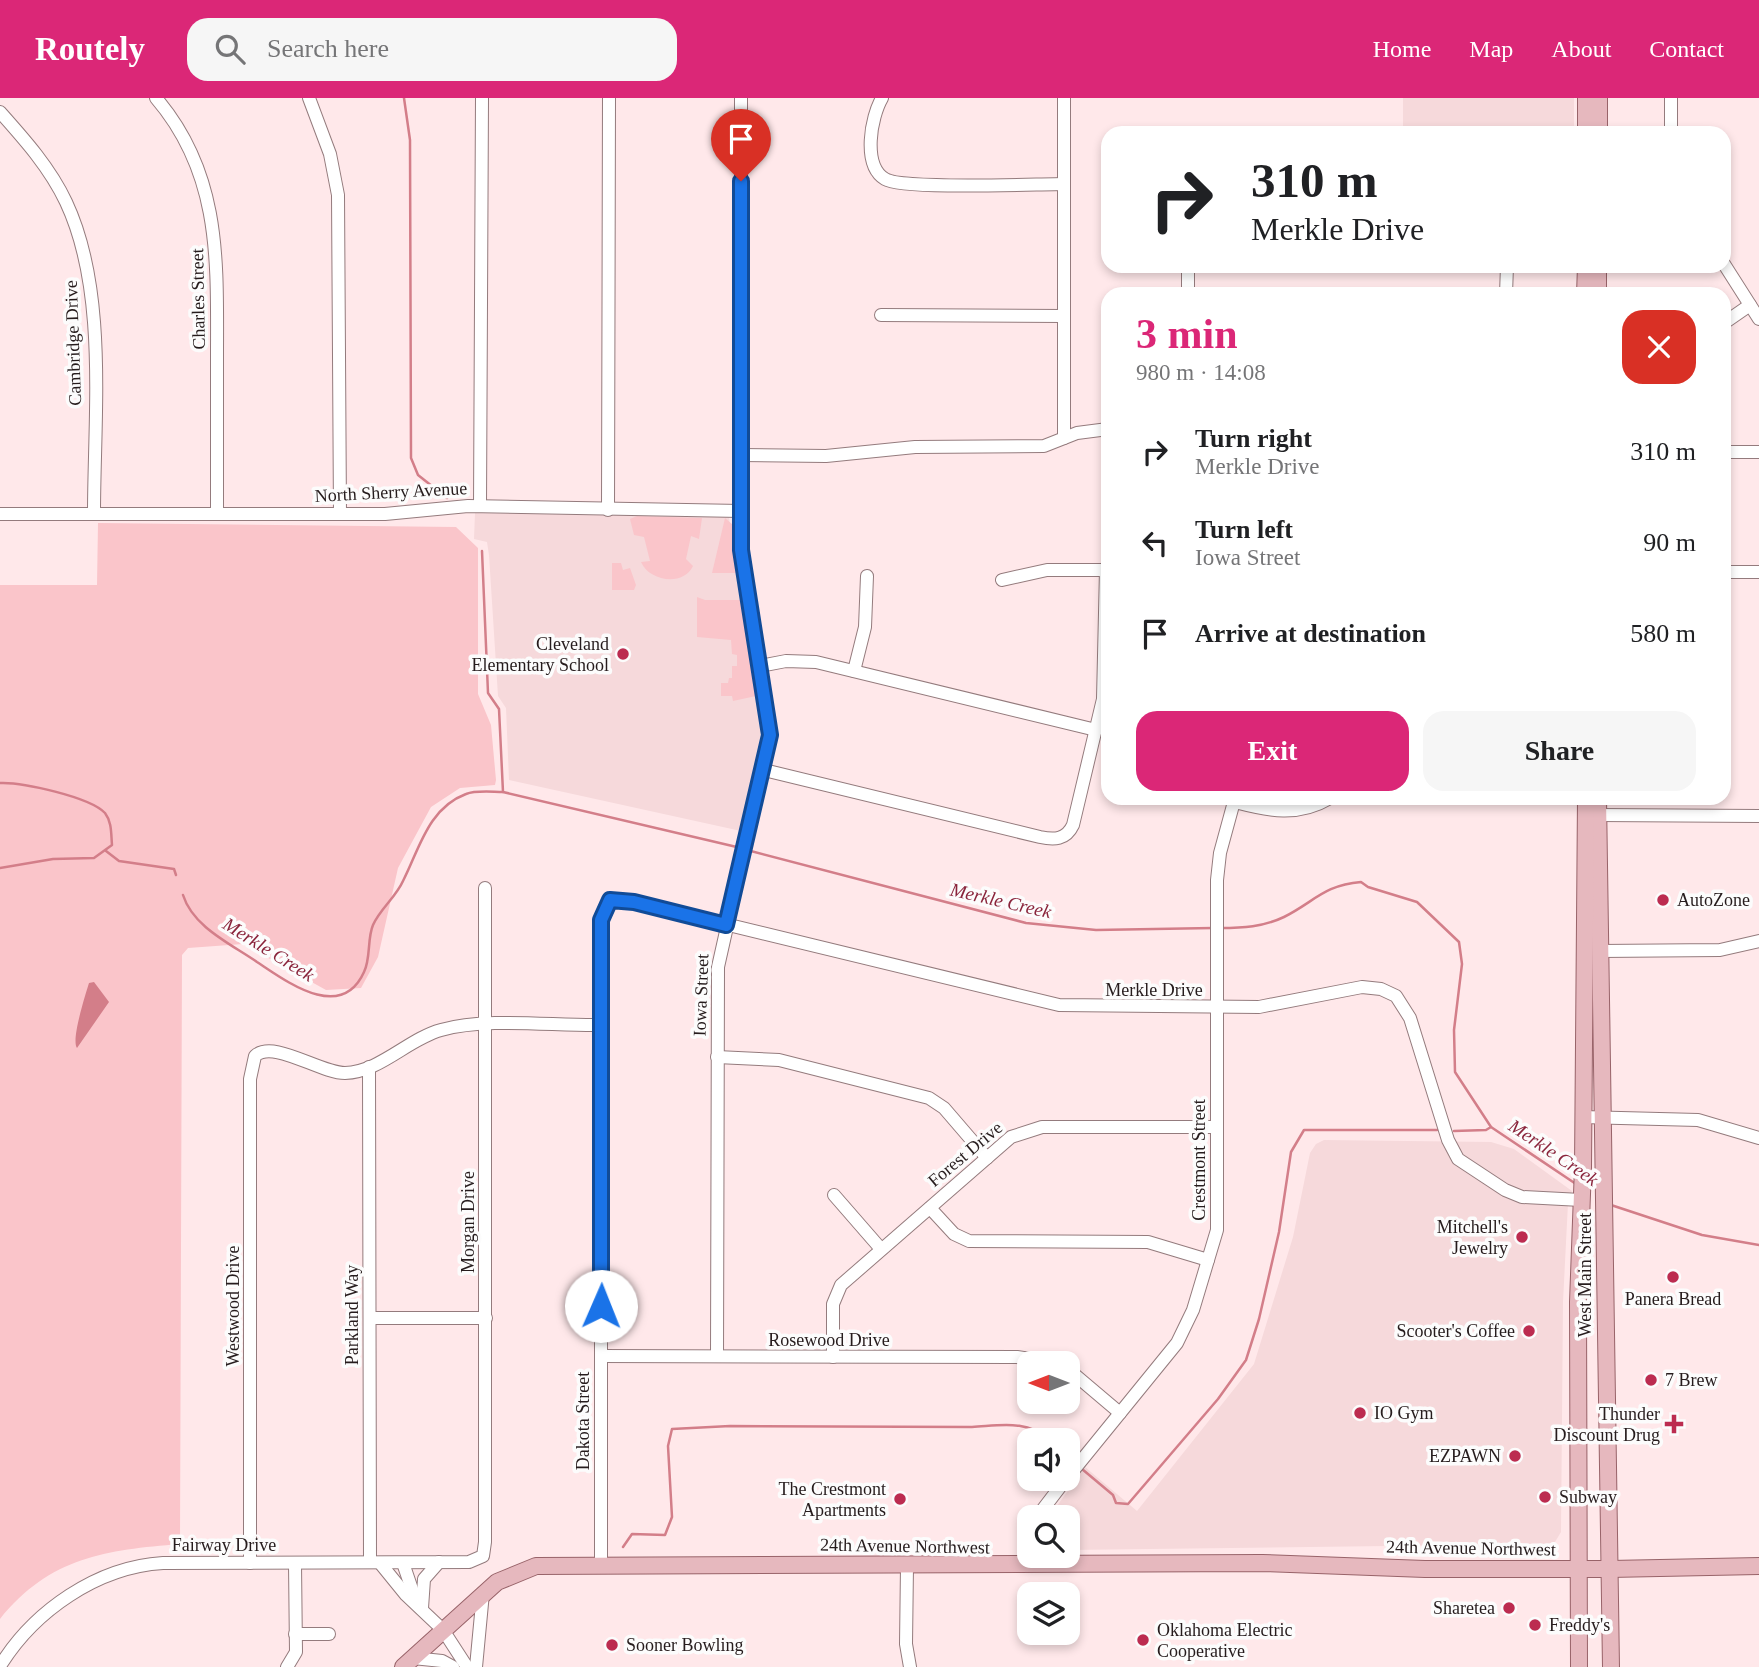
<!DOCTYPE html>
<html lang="en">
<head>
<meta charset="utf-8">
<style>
	:root { --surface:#fff; --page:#f6f6f6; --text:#202124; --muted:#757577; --accent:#db2777 }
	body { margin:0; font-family:Georgia,serif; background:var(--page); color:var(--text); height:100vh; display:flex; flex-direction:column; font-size:26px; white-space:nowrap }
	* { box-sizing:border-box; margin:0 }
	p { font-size:23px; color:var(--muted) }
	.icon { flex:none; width:38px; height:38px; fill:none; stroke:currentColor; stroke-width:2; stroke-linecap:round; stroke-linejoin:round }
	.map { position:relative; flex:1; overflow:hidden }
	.panel { position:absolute; left:1101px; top:189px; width:630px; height:518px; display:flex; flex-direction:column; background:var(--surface); border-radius:21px; box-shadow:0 4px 10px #0003 }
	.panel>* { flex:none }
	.hud { position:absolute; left:1101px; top:28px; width:630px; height:147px; border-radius:21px; box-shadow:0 4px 10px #0003; background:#fff; color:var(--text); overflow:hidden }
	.needle { width:46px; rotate:270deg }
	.controls { position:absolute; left:1017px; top:1253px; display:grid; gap:14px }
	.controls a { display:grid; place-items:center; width:63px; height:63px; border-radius:14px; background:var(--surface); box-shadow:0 4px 10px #0003; font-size:35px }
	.pin { position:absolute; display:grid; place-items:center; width:60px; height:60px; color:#fff; margin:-72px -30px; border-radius:50% 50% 50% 0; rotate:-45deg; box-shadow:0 0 7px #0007 }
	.pin .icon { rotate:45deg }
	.me { position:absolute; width:77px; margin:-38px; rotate:1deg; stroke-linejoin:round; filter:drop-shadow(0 0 5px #0008) }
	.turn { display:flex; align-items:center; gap:24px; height:147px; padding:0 35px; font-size:32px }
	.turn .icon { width:91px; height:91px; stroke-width:2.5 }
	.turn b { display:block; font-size:49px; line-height:60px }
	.round { display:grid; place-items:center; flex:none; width:74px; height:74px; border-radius:21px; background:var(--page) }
	.summary { display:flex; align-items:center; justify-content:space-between; height:119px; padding:0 35px }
	h1 { font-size:42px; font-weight:700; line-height:52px; color:var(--accent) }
	.cta { display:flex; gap:14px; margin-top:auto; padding:14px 35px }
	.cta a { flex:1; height:80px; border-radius:21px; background:var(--accent); color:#fff; font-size:28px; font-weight:700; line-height:80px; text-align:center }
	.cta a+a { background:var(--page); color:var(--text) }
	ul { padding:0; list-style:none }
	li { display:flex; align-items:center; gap:21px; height:91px; padding:0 35px }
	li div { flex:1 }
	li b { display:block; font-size:26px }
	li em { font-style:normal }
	header { display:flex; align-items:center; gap:42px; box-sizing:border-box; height:98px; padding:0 35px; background:var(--accent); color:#fff }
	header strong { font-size:33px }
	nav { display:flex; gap:38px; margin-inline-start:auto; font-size:24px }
	.search { width:490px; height:63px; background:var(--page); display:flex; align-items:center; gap:18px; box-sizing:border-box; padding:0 24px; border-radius:21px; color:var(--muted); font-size:26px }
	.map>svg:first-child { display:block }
	.built { fill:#f6d9db }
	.green { fill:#fac5ca }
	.water { fill:#d37e89 }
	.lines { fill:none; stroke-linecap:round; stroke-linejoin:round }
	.stream { stroke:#d37e89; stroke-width:2.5 }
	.minor-casing { stroke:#947b7d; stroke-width:14 }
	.major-casing { stroke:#986369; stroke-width:18 }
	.minor { stroke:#fff; stroke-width:12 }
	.major { stroke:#e6b8be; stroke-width:16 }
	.route-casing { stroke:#114b97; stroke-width:18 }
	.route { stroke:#1a73e8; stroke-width:12 }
	.poi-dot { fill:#bc2c50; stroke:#fcfcfc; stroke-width:2.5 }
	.labels { text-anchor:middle; stroke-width:7; stroke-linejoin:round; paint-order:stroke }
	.street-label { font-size:18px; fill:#261c1d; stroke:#fcfcfc }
	.poi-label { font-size:18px; fill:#261c1d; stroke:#fcfcfc; text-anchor:end }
	.water-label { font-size:19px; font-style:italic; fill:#8a253c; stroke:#fcfcfc }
</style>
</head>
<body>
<header>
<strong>Routely</strong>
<div class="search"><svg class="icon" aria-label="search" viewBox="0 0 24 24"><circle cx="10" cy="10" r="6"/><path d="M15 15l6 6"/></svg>Search here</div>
<nav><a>Home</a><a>Map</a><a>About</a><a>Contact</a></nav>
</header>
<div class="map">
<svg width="1759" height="1569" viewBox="0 0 1759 1569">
	<rect width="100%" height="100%" fill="#ffe8ea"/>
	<!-- built -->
	<g class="built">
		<rect x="1403" y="0" width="171" height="28"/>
		<polygon points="475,415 729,419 736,476 761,625 759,654 741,733 509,682 506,610 498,598 489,457 487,444 474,441"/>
		<polygon points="1324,1042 1491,1044 1514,1051 1572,1093 1568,1105 1563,1204 1561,1434 1555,1444 1547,1446 1068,1452 1068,1419 1049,1419 1085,1369 1137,1413 1254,1266 1293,1139 1310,1055 1316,1046"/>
	</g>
	<!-- green -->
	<g class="green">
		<path d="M 637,418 L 702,420 L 699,441 L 691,438 L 686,461 L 693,468 C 683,489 649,483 641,464 L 650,463 L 644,439 L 634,437 L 630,421 Z"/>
		<polygon points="725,420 733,427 736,475 712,475"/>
		<path d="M 98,425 L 456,429 L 478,450 L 478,596 L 491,627 L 496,682 L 495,687 L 460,690 L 431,709 L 398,770 L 378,859 L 361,890 L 326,892 L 243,846 L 188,850 L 182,857 L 180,1446 C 106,1452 50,1459 0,1521 L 0,487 L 97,487 Z"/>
		<polygon points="612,465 621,465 623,472 630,470 636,487 634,492 612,492"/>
		<polygon points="697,499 705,502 742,502 758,593 756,598 733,603 732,598 721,598 721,585 728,585 729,580 732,580 732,568 737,568 737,557 732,556 731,542 697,539"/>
	</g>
	<!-- water -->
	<path class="water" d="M 94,884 L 109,904 L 77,950 C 71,942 85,898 89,885 Z"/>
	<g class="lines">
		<!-- stream -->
		<g class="stream">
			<polyline points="404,0 410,42 411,360 418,377 447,400"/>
			<polyline points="482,453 488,595 499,611 503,694"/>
			<path d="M 0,685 C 22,684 90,699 105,715 C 112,724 111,736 112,747 L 94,760 L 53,761 L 0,770"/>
			<polyline points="747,752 1026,825 1096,832 1213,830"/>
			<polyline points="106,753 119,763 174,771 176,777"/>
			<path d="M 183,797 C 193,829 231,846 257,864 C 286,883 341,925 364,874 C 371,860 367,841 373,827 C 380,811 396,799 403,783 C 419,752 428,710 466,696 C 476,692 492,694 503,694 L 741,750"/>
			<path d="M 1220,830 C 1243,830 1263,829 1284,819 C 1314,804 1324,787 1361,784 L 1368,789 L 1417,804 L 1459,844 L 1462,866 L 1454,932 L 1455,974 L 1491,1029 L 1576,1086"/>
			<polyline points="1454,1033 1486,1032 1491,1029"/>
			<polyline points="1611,1107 1702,1137 1759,1147"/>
			<polyline points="1068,1358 1071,1362"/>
			<polyline points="1082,1371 1113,1397 1116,1405 1128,1406 1218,1301 1246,1262 1259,1221 1279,1134 1291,1054 1304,1032 1437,1032"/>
			<path d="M 623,1449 L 632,1436 L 665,1437 L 672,1419 L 668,1348 L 672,1331 L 730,1328 L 972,1329 C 1006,1327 1023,1322 1053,1342"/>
		</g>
		<!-- minor casing -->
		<g class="minor-casing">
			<g id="minor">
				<path d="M 156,0 C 222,77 217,165 217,260 C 217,312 217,364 217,416"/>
				<polyline points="309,0 330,56 338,97 340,416"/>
				<path d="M 882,0 C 871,19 862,67 885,81 C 903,92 1035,86 1064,86"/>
				<path d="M 0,14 C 25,42 50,70 66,104 C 108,193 94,318 94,415"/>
				<polyline points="1671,35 1671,0"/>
				<polyline points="1724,166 1759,221"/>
				<polyline points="1188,196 1188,168"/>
				<polyline points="1506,196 1507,168"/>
				<polyline points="881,217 1064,218"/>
				<polyline points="1724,225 1750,207"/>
				<polyline points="1064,340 1064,0"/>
				<polyline points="1724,354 1759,354"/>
				<polyline points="740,357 826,358 915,349 1044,348 1077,335 1108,331"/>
				<polyline points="480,408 482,0"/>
				<polyline points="608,412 609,0"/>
				<polyline points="0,416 385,416 468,408 741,413"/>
				<polyline points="1724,474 1759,474"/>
				<polyline points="1002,482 1047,472 1108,472"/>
				<polyline points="760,568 786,563 816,564 1096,632"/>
				<polyline points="854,573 865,529 867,478"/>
				<path d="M 764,672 L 1040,739 C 1054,742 1066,742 1073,727 L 1103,601 L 1106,472"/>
				<path d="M 1235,704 C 1269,713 1298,719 1330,700"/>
				<polyline points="1598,717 1759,718"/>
				<polyline points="1600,853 1720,852 1759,843"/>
				<polyline points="717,959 779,962 929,1000 944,1010 987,1060"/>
				<polyline points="369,969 370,1464"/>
				<polyline points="1582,1019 1698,1022 1759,1040"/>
				<polyline points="834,1097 881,1151"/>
				<polyline points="930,1110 954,1136 969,1143 1148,1144 1208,1162"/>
				<polyline points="370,1220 486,1220"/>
				<polyline points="601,1258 1017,1259 1056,1265"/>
				<polyline points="717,1258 718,869 770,637 741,452 741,0"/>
				<polyline points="833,1259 833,1206 841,1187 1011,1039 1042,1029 1217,1029"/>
				<polyline points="1068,1271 1120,1315"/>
				<polyline points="1068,1379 1177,1245 1193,1212 1217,1132 1217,782 1220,755 1235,700"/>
				<polyline points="1037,1419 1066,1381"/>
				<path d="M 250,1465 L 250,981 L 255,958 C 273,941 320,975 345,975 C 380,974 408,941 441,932 C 488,919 552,928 601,927"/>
				<polyline points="380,1465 406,1497 443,1532 467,1569"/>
				<polyline points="403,1465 416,1503"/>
				<polyline points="601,1467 601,822 609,802 634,804 1059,907 1259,909 1362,889 1381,891 1396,898 1410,920 1448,1042 1458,1061 1505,1092 1522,1099 1581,1102"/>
				<polyline points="907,1468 906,1546 910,1569"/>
				<polyline points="422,1510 424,1481 439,1464"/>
				<polyline points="295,1536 329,1536"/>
				<polyline points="413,1560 442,1563 453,1569"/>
				<path d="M 0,1568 C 34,1513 97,1469 163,1465 L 469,1464 L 483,1458 L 485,1444 L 485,790"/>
				<polyline points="287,1569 296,1554 295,1466"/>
				<polyline points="476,1569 483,1495"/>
			</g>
		</g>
		<!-- major casing -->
		<g class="major-casing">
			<g id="major">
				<polyline points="1586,0 1586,35"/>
				<polyline points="1599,0 1599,35"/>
				<polyline points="1585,196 1586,168"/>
				<polyline points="1598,196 1598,168"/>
				<polyline points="1598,700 1611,1569"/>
				<polyline points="403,1569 497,1484 536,1468 1262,1465 1425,1471 1610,1471 1759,1468"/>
				<polyline points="1579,1569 1578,1204 1583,1069 1586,700"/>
			</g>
		</g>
		<!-- minor -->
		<use href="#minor" class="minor"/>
		<!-- major -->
		<use href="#major" class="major"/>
	</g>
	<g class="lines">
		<!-- route casing -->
		<g class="route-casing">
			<polyline id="route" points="601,1208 601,822 610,802 634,804 726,827 770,637 741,452 741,83"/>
		</g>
		<!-- route -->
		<use href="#route" class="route"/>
	</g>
	<!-- markers -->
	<g class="poi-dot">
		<circle cx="623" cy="556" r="7"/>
		<circle cx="1663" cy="802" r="7"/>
		<circle cx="1522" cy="1139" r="7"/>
		<circle cx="1673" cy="1179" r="7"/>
		<circle cx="1529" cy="1233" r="7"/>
		<circle cx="1651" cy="1282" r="7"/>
		<circle cx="1360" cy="1315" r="7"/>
		<path d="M1670.5 1315.5h7v7h7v7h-7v7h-7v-7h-7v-7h7z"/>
		<circle cx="1515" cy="1358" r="7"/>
		<circle cx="1545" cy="1399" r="7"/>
		<circle cx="900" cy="1401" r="7"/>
		<circle cx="1509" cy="1510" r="7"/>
		<circle cx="1535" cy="1527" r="7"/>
		<circle cx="1143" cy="1542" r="7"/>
		<circle cx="612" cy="1547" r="7"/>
	</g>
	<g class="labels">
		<!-- street labels -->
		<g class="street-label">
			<text transform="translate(198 201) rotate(-91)" y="6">Charles Street</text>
			<text transform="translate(73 245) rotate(-92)" y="6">Cambridge Drive</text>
			<text transform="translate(391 394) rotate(-3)" y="6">North Sherry Avenue</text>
			<text x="1154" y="898">Merkle Drive</text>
			<text transform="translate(701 897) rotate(-88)" y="6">Iowa Street</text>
			<text transform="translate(965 1056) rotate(-40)" y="6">Forest Drive</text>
			<text transform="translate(1199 1062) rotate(-90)" y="6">Crestmont Street</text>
			<text transform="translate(468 1124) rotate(-90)" y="6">Morgan Drive</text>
			<text transform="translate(1585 1177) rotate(-90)" y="6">West Main Street</text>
			<text transform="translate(233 1208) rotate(-90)" y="6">Westwood Drive</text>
			<text transform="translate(352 1217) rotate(-90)" y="6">Parkland Way</text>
			<text x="829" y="1248">Rosewood Drive</text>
			<text transform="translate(583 1323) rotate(-90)" y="6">Dakota Street</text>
			<text x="224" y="1453">Fairway Drive</text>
			<text transform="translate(905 1448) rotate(1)" y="6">24th Avenue Northwest</text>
			<text transform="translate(1471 1450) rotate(1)" y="6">24th Avenue Northwest</text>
		</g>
		<!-- poi labels -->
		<g class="poi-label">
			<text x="609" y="552">Cleveland<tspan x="609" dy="21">Elementary School</tspan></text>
			<text x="1677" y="808" text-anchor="start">AutoZone</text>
			<text x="1508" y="1135">Mitchell's<tspan x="1508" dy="21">Jewelry</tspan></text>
			<text x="1673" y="1207" text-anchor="middle">Panera Bread</text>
			<text x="1515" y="1239">Scooter's Coffee</text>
			<text x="1665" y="1288" text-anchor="start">7 Brew</text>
			<text x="1374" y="1321" text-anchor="start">IO Gym</text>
			<text x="1660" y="1322">Thunder<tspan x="1660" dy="21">Discount Drug</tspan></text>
			<text x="1501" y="1364">EZPAWN</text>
			<text x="886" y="1397">The Crestmont<tspan x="886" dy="21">Apartments</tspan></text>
			<text x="1559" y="1405" text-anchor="start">Subway</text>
			<text x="1495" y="1516">Sharetea</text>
			<text x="1549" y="1533" text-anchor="start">Freddy's</text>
			<text x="1157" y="1538" text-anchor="start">Oklahoma Electric<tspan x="1157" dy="21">Cooperative</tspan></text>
			<text x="626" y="1553" text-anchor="start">Sooner Bowling</text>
		</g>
		<!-- water labels -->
		<g class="water-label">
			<text transform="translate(1001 802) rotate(13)" y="7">Merkle Creek</text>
			<text transform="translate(269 851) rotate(32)" y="7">Merkle Creek</text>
			<text transform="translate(1554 1054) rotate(34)" y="7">Merkle Creek</text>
		</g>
	</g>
</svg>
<div class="controls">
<a><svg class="needle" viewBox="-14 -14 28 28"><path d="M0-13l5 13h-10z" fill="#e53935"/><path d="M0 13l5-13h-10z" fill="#757577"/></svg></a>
<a><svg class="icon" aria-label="sound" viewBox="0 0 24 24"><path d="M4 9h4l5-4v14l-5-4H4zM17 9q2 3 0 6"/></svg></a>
<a><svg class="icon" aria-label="search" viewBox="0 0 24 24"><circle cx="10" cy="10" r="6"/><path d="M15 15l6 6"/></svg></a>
<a><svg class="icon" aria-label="layers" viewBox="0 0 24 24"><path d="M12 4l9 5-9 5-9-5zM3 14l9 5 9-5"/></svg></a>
</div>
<div class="pin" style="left:741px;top:83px;background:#d93025"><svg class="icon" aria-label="arrive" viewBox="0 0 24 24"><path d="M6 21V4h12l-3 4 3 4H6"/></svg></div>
<svg class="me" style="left:601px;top:1208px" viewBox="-20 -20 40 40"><circle r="19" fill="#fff"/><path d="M0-13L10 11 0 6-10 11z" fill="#1a73e8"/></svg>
<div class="hud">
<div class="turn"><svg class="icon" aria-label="right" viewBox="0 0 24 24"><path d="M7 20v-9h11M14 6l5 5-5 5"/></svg><div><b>310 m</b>Merkle Drive</div></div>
</div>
<section class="panel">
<div class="summary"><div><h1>3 min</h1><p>980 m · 14:08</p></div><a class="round" style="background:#d93025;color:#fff"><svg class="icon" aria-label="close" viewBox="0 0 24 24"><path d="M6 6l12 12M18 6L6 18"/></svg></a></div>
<ul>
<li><svg class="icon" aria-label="right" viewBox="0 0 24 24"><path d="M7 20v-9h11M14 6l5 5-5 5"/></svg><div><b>Turn right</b><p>Merkle Drive</p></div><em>310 m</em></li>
<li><svg class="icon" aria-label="left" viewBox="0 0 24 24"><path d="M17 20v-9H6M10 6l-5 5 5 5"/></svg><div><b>Turn left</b><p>Iowa Street</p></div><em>90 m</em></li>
<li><svg class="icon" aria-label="arrive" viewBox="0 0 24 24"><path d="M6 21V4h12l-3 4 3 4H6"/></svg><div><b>Arrive at destination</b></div><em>580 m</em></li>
</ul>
<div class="cta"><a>Exit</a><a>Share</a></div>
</section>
</div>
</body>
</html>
